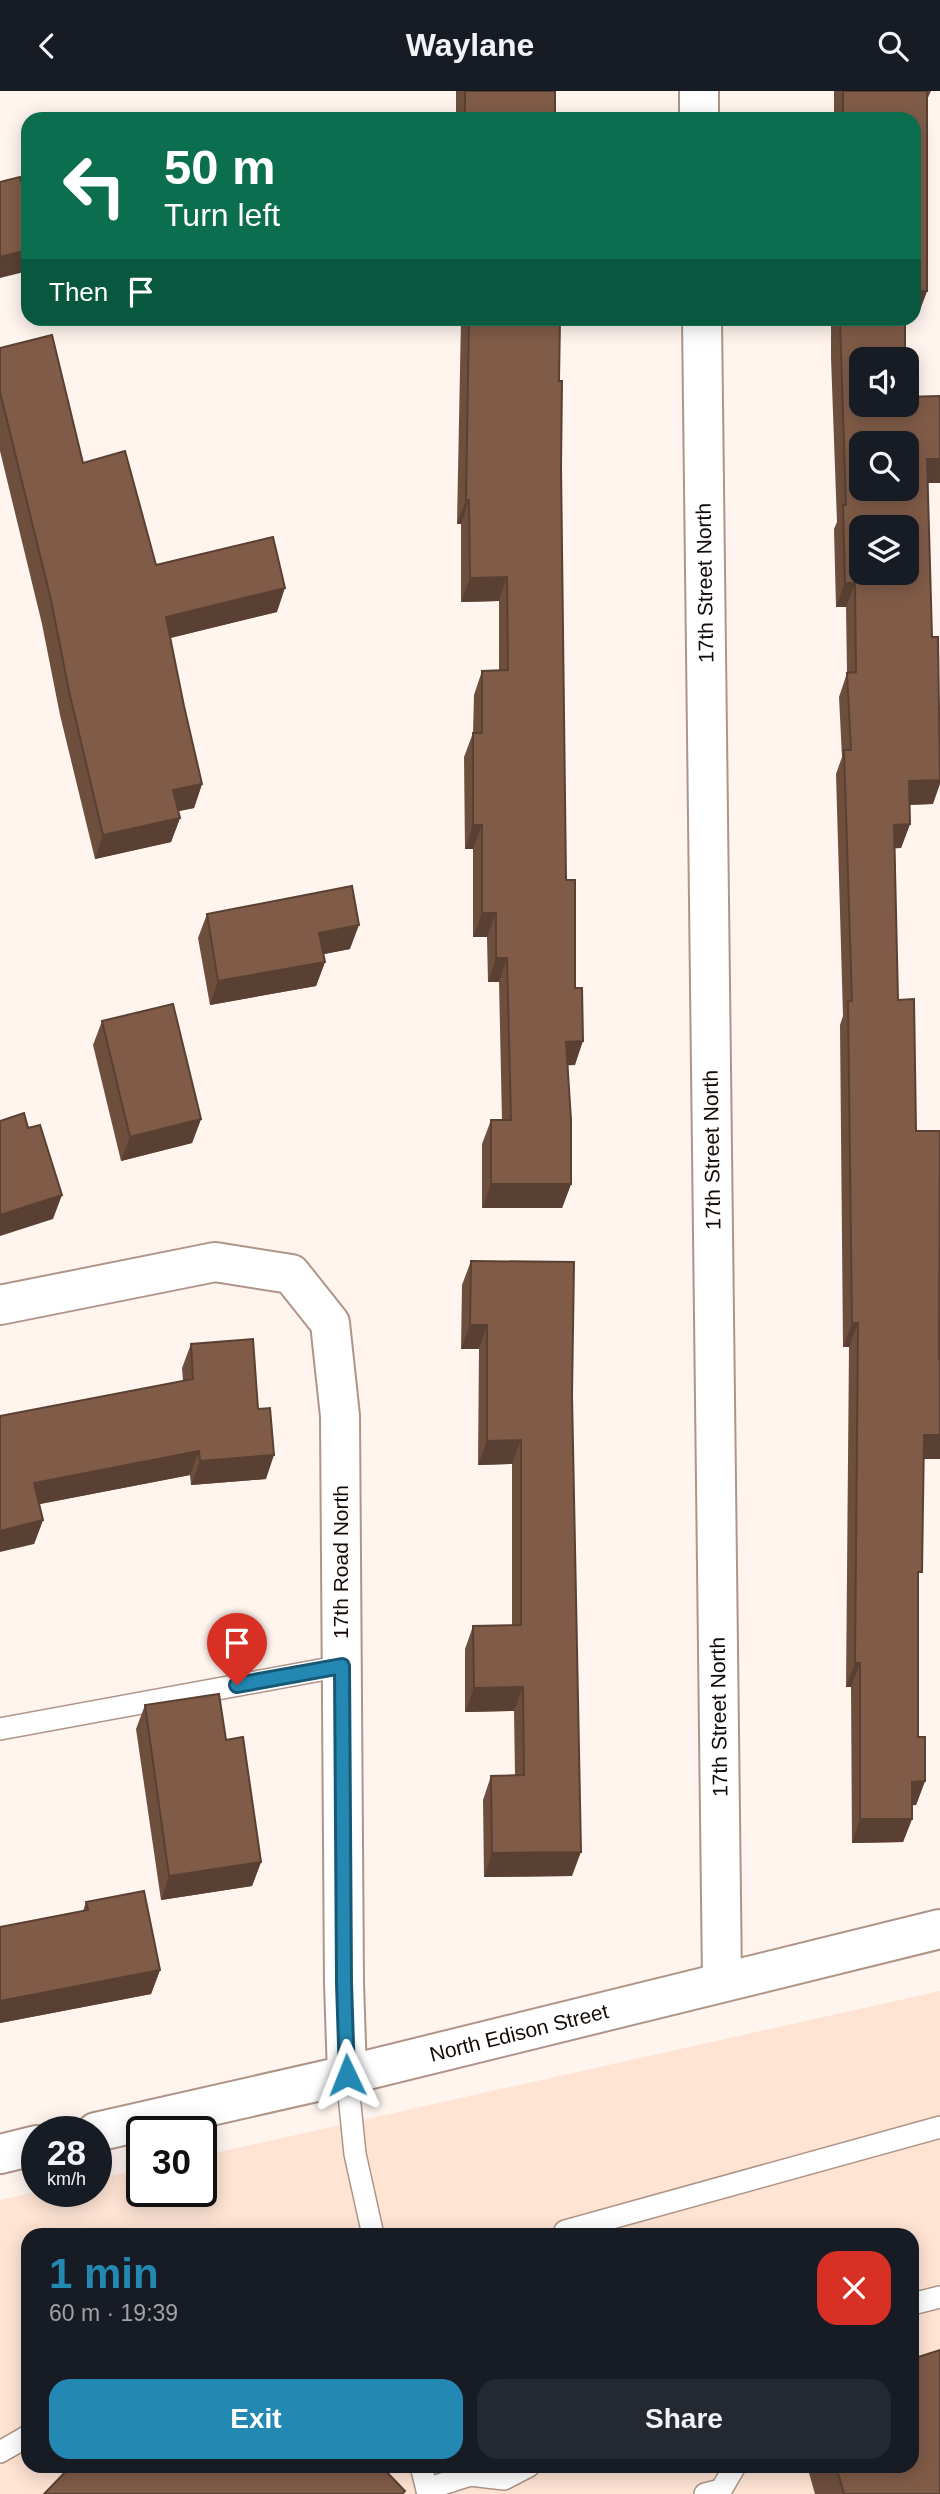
<!DOCTYPE html>
<html lang="en">
<head>
<meta charset="utf-8">
<style>
	:root { --surface:#171b24; --page:#242831; --text:#f1f3f6; --muted:#9ea1a6; --accent:#2388b2 }
	body { margin:0; font-family:Arial,sans-serif; background:var(--page); color:var(--text); height:100vh; display:flex; flex-direction:column; font-size:26px; white-space:nowrap }
	* { box-sizing:border-box; margin:0 }
	p { font-size:23px; color:var(--muted) }
	.icon { flex:none; width:38px; height:38px; fill:none; stroke:currentColor; stroke-width:2; stroke-linecap:round; stroke-linejoin:round }
	.map { position:relative; flex:1; overflow:hidden }
	.sheet { position:absolute; left:21px; top:2137px; width:898px; height:245px; display:flex; flex-direction:column; background:var(--surface); border-radius:21px; box-shadow:0 4px 18px #0003 }
	.sheet>* { flex:none }
	.guide { position:absolute; left:21px; top:21px; width:900px; height:214px; border-radius:21px; box-shadow:0 4px 18px #0003; background:#0b6e4f; color:#fff; overflow:hidden }
	.buttons { position:absolute; left:849px; top:256px; display:grid; gap:14px }
	.buttons a { display:grid; place-items:center; width:70px; height:70px; border-radius:14px; background:var(--surface); box-shadow:0 4px 18px #0003; font-size:35px }
	.speed { position:absolute; left:21px; top:2025px; display:flex; gap:14px; font-size:35px; font-weight:700; text-align:center }
	.speed>* { display:grid; place-content:center; width:91px; height:91px; border-radius:50%; background:var(--surface); box-shadow:0 4px 18px #0003; line-height:1 }
	.speed small { font-size:18px; font-weight:400 }
	.speed .limit { border:4px solid #111; border-radius:10px; background:#fff; color:#111 }
	.pin { position:absolute; display:grid; place-items:center; width:60px; height:60px; color:#fff; margin:-72px -30px; border-radius:50% 50% 50% 0; rotate:-45deg; box-shadow:0 0 7px #0007 }
	.pin .icon { rotate:45deg }
	.me { position:absolute; width:77px; margin:-38px; rotate:358deg; stroke-linejoin:round; filter:drop-shadow(0 0 5px #0008) }
	.turn { display:flex; align-items:center; gap:24px; height:147px; padding:0 28px; font-size:32px }
	.turn .icon { width:91px; height:91px; stroke-width:2.5 }
	.turn b { display:block; font-size:49px; line-height:60px }
	.then { display:flex; align-items:center; height:66px; padding:0 28px; background:#0003; gap:14px; font-size:26px }
	.round { display:grid; place-items:center; flex:none; width:74px; height:74px; border-radius:21px; background:var(--page) }
	.headline { display:flex; align-items:center; justify-content:space-between; height:119px; padding:0 28px }
	h1 { font-size:42px; font-weight:600; line-height:52px; color:var(--accent) }
	.cta { display:flex; gap:14px; margin-top:auto; padding:14px 28px }
	.cta a { flex:1; height:80px; border-radius:21px; background:var(--accent); color:#fff; font-size:28px; font-weight:600; line-height:80px; text-align:center }
	.cta a+a { background:var(--page); color:var(--text) }
	header { display:flex; justify-content:space-between; align-items:center; height:91px; padding:0 28px; background:var(--surface); font-size:32px; font-weight:600 }
	.map>svg:first-child { display:block }
	.built { fill:#ffe4d4; fill-rule:evenodd }
	.lines { fill:none; stroke-linecap:round; stroke-linejoin:round }
	.service-casing { stroke:#ae9588; stroke-width:24 }
	.minor-casing { stroke:#ae9588; stroke-width:42 }
	.service { stroke:#fff; stroke-width:21 }
	.minor { stroke:#fff; stroke-width:38 }
	.wall { fill:#6e4f3e }
	.shaded-wall { fill:#5a4032 }
	.building { fill:#805c48; stroke:#5a4032; stroke-width:2; fill-rule:evenodd }
	.route-casing { stroke:#175874; stroke-width:18 }
	.route { stroke:#2388b2; stroke-width:12 }
	.labels { text-anchor:middle; stroke-width:6; stroke-linejoin:round; paint-order:stroke }
	.street-label { font-size:21px; fill:#140b07; stroke:#fff }
</style>
</head>
<body>
<header><svg class="icon" aria-label="back" viewBox="0 0 24 24"><path d="M15 5l-7 7 7 7"/></svg>Waylane<svg class="icon" aria-label="search" viewBox="0 0 24 24"><circle cx="10" cy="10" r="6"/><path d="M15 15l6 6"/></svg></header>
<div class="map">
<svg width="940" height="2403" viewBox="0 0 940 2403">
	<rect width="100%" height="100%" fill="#fff4ee"/>
	<!-- built -->
	<path class="built" d="M 940,1900 L 940,2403 L 0,2403 L 0,2109 L 40,2100 L 96,2100 L 96,2088 L 142,2078 L 142,2100 L 201,2100 L 201,2065 ZM 28,2144 L 912,2144 L 912,2375 L 28,2375 Z"/>
	<g class="lines">
		<!-- service casing -->
		<g class="service-casing">
			<g id="service">
				<polyline points="0,1638 342,1575"/>
				<polyline points="347,1984 355,2063 373,2144"/>
				<polyline points="566,2144 565,2140 940,2036"/>
				<polyline points="912,2213 940,2206"/>
				<polyline points="0,2361 28,2345"/>
				<polyline points="421,2375 428,2403"/>
				<polyline points="427,2398 470,2384 504,2388 529,2375"/>
				<polyline points="705,2403 721,2399 735,2375"/>
			</g>
		</g>
		<!-- minor casing -->
		<g class="minor-casing">
			<g id="minor">
				<polyline points="699,0 699,28"/>
				<polyline points="702,228 722,1890"/>
				<polyline points="0,1214 215,1171 291,1183 330,1232 340,1325 344,1892 347,1984"/>
				<polyline points="96,2041 347,1984 940,1838"/>
				<polyline points="0,2063 37,2054"/>
			</g>
		</g>
		<!-- service -->
		<use href="#service" class="service"/>
		<!-- minor -->
		<use href="#minor" class="minor"/>
	</g>
	<!-- wall -->
	<g class="wall">
		<rect x="456" y="0" width="99" height="28"/>
		<polygon points="834,0 931,0 927,9 927,200 918,224 914,224 914,28 834,28"/>
		<polygon points="461,228 560,228 559,290 566,789 575,974 568,974 571,1093 562,1117 482,1117 482,1053 491,1029 502,1029 499,891 488,891 487,846 473,846 473,758 465,758 464,666 473,642 474,604 482,580 499,580 499,510 461,511 461,433 457,433"/>
		<polygon points="831,228 905,228 861,268 927,392 933,713 909,714 910,733 901,757 895,757 898,909 916,1040 939,1267 940,1267 940,1368 924,1368 918,1491 918,1646 925,1690 916,1714 912,1714 912,1728 903,1751 852,1752 851,1596 846,1596 849,1256 843,1256 840,934 843,925 836,683 842,666 839,606 847,582 846,516 836,516 834,438 837,431 831,267"/>
		<polygon points="0,257 156,474 277,521 170,547 184,615 202,693 194,717 178,720 180,727 171,751 95,768 60,624 42,533 0,360"/>
		<polygon points="207,823 350,858 323,863 325,871 316,895 210,914 198,847"/>
		<polygon points="102,930 201,1028 192,1052 121,1070 93,954"/>
		<polygon points="471,1170 572,1304 572,1785 484,1786 483,1709 491,1685 515,1684 514,1620 465,1621 465,1558 473,1535 512,1534 512,1373 478,1374 479,1258 461,1258 462,1194"/>
		<polygon points="191,1253 258,1318 266,1388 191,1394 190,1384 39,1413 43,1429 34,1453 0,1325 183,1290 182,1277"/>
		<polygon points="145,1614 226,1649 261,1771 252,1795 161,1809 136,1638"/>
		<polygon points="86,1811 160,1879 151,1903 0,1932 0,1836 83,1820"/>
		<polygon points="807,2375 912,2375 940,2403 815,2403"/>
	</g>
	<!-- shaded-wall -->
	<g class="shaded-wall">
		<polygon points="28,159 28,180 0,187 0,166"/>
		<polygon points="914,200 927,200 918,224 914,224"/>
		<polygon points="927,368 940,368 940,392 918,392"/>
		<polygon points="466,409 469,409 461,433 457,433"/>
		<polygon points="507,486 499,510 461,511 470,487"/>
		<polygon points="845,492 855,492 846,516 836,516"/>
		<polygon points="285,497 277,521 158,550 166,526"/>
		<polygon points="940,689 940,693 933,713 900,714 909,690"/>
		<polygon points="202,693 194,717 165,723 173,699"/>
		<polygon points="180,727 171,751 95,768 103,744"/>
		<polygon points="910,733 901,757 885,758 894,734"/>
		<polygon points="473,734 482,734 473,758 465,758"/>
		<polygon points="482,822 496,822 487,846 473,846"/>
		<polygon points="359,834 350,858 310,866 319,842"/>
		<polygon points="496,867 507,867 499,891 488,891"/>
		<polygon points="325,871 316,895 210,914 218,890"/>
		<polygon points="583,950 575,974 558,975 566,951"/>
		<polygon points="201,1028 192,1052 121,1070 130,1046"/>
		<polygon points="491,1093 571,1093 562,1117 482,1117"/>
		<polygon points="62,1104 53,1128 0,1145 0,1124"/>
		<polygon points="852,1232 858,1232 849,1256 843,1256"/>
		<polygon points="470,1234 487,1234 479,1258 461,1258"/>
		<polygon points="924,1344 940,1344 940,1368 915,1368"/>
		<polygon points="521,1349 512,1373 478,1374 487,1350"/>
		<polygon points="199,1360 190,1384 25,1416 34,1392"/>
		<polygon points="274,1364 266,1388 191,1394 200,1370"/>
		<polygon points="43,1429 34,1453 0,1461 0,1440"/>
		<polygon points="855,1572 860,1572 851,1596 846,1596"/>
		<polygon points="523,1596 514,1620 465,1621 474,1597"/>
		<polygon points="925,1690 916,1714 904,1715 912,1691"/>
		<polygon points="860,1728 912,1728 903,1751 852,1752"/>
		<polygon points="581,1761 572,1785 484,1786 492,1762"/>
		<polygon points="261,1771 252,1795 161,1809 169,1785"/>
		<polygon points="160,1879 151,1903 0,1932 0,1910"/>
	</g>
	<!-- building -->
	<g class="building">
		<rect x="465" y="0" width="90" height="28"/>
		<polygon points="843,0 927,0 927,200 914,200 914,28 843,28"/>
		<polygon points="20,86 28,117 28,159 0,166 0,91"/>
		<polygon points="469,228 560,228 559,290 562,290 561,375 566,789 575,789 575,897 582,897 583,950 566,951 571,1029 571,1093 491,1093 491,1029 511,1029 507,867 496,867 496,822 482,822 482,734 473,734 473,642 482,642 482,580 508,579 507,486 470,487 469,409 466,409"/>
		<path d="M 840,228 L 905,228 L 905,268 L 861,268 L 861,313 L 906,313 L 906,306 L 940,305 L 940,368 L 927,368 L 932,546 L 938,546 L 940,689 L 909,690 L 910,733 L 894,734 L 898,909 L 914,908 L 916,1040 L 940,1040 L 939,1267 L 940,1267 L 940,1344 L 924,1344 L 922,1481 L 918,1481 L 918,1646 L 925,1646 L 925,1690 L 912,1691 L 912,1728 L 860,1728 L 860,1572 L 855,1572 L 858,1232 L 852,1232 L 848,910 L 852,910 L 844,659 L 851,659 L 847,582 L 856,581 L 855,492 L 845,492 L 843,414 L 846,414 ZM 861,352 L 906,352 L 906,397 L 861,397 ZM 861,436 L 906,436 L 906,481 L 861,481 Z"/>
		<polygon points="52,244 83,372 125,360 156,474 273,446 285,497 166,526 184,615 202,693 173,699 180,727 103,744 69,600 51,509 0,301 0,257"/>
		<polygon points="352,795 359,834 319,842 325,871 218,890 207,823"/>
		<polygon points="173,913 201,1028 130,1046 102,930"/>
		<polygon points="24,1022 28,1037 40,1034 62,1104 0,1124 0,1030"/>
		<polygon points="471,1170 574,1171 572,1304 581,1761 492,1762 491,1685 524,1684 523,1596 474,1597 473,1535 521,1534 521,1349 487,1350 487,1234 470,1234"/>
		<polygon points="253,1248 258,1318 270,1317 274,1364 200,1370 199,1360 34,1392 43,1429 0,1440 0,1325 193,1288 191,1253"/>
		<polygon points="219,1603 226,1649 243,1646 261,1771 169,1785 145,1614"/>
		<polygon points="144,1800 160,1879 0,1910 0,1836 88,1819 86,1811"/>
		<polygon points="940,2259 940,2403 844,2403 836,2375 912,2375 912,2268"/>
		<polygon points="71,2375 381,2375 405,2400 402,2403 44,2403"/>
	</g>
	<g class="lines">
		<!-- route casing -->
		<g class="route-casing">
			<polyline id="route" points="237,1594 342,1575 344,1892 347,1984"/>
		</g>
		<!-- route -->
		<use href="#route" class="route"/>
	</g>
	<g class="labels">
		<!-- street labels -->
		<g class="street-label">
			<text transform="translate(705 492) rotate(-91)" y="7">17th Street North</text>
			<text transform="translate(712 1059) rotate(-91)" y="7">17th Street North</text>
			<text transform="translate(341 1471) rotate(-90)" y="7">17th Road North</text>
			<text transform="translate(719 1626) rotate(-91)" y="7">17th Street North</text>
			<text transform="translate(519 1942) rotate(-14)" y="7">North Edison Street</text>
		</g>
	</g>
</svg>
<div class="buttons">
<a><svg class="icon" aria-label="sound" viewBox="0 0 24 24"><path d="M4 9h4l5-4v14l-5-4H4zM17 9q2 3 0 6"/></svg></a>
<a><svg class="icon" aria-label="search" viewBox="0 0 24 24"><circle cx="10" cy="10" r="6"/><path d="M15 15l6 6"/></svg></a>
<a><svg class="icon" aria-label="layers" viewBox="0 0 24 24"><path d="M12 4l9 5-9 5-9-5zM3 14l9 5 9-5"/></svg></a>
</div>
<div class="speed"><div>28<small>km/h</small></div><div class="limit">30</div></div>
<div class="pin" style="left:237px;top:1594px;background:#d93025"><svg class="icon" aria-label="arrive" viewBox="0 0 24 24"><path d="M6 21V4h12l-3 4 3 4H6"/></svg></div>
<svg class="me" style="left:347px;top:1984px" viewBox="-20 -20 40 40"><path d="M0-17L14 15 0 8-14 15z" fill="#2388b2" stroke="#fff" stroke-width="4"/></svg>
<div class="guide">
<div class="turn"><svg class="icon" aria-label="left" viewBox="0 0 24 24"><path d="M17 20v-9H6M10 6l-5 5 5 5"/></svg><div><b>50 m</b>Turn left</div></div>
<div class="then">Then<svg class="icon" aria-label="arrive" viewBox="0 0 24 24"><path d="M6 21V4h12l-3 4 3 4H6"/></svg></div>
</div>
<section class="sheet">
<div class="headline"><div><h1>1 min</h1><p>60 m · 19:39</p></div><a class="round" style="background:#d93025;color:#fff"><svg class="icon" aria-label="close" viewBox="0 0 24 24"><path d="M6 6l12 12M18 6L6 18"/></svg></a></div>
<div class="cta"><a>Exit</a><a>Share</a></div>
</section>
</div>
</body>
</html>
